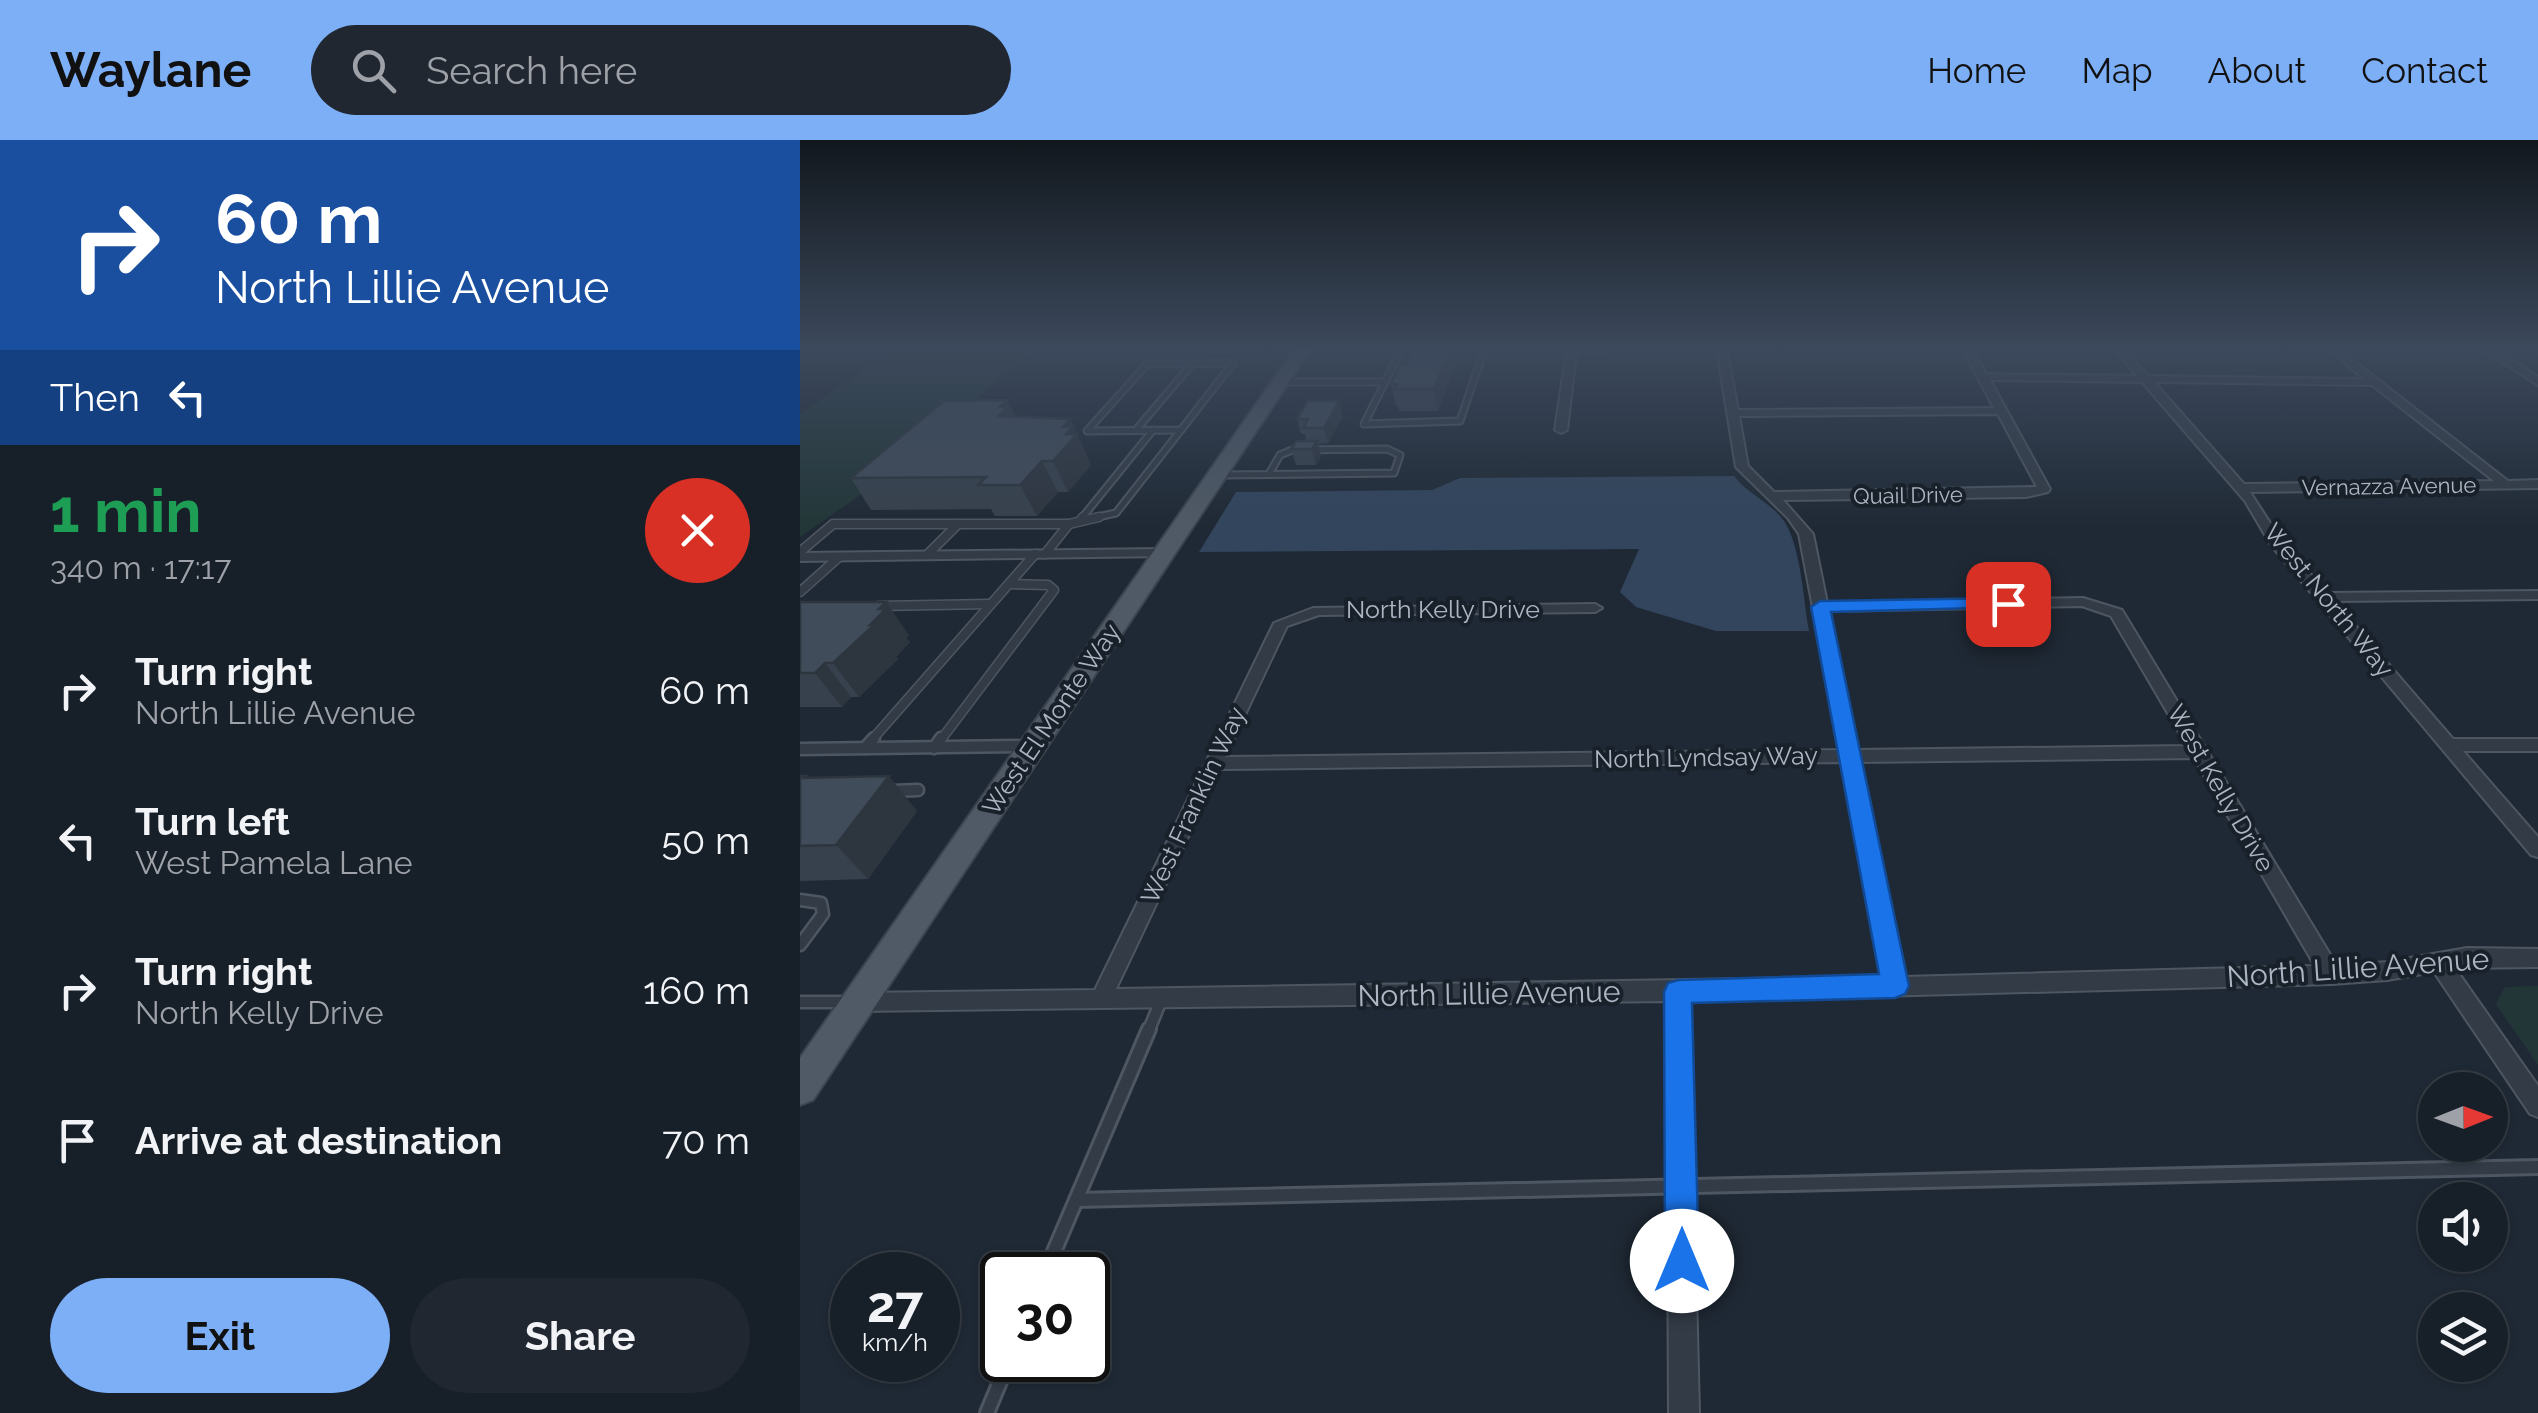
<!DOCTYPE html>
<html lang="en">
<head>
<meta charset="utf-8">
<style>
	:root { --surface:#171f28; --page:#202730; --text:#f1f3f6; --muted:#9ea2a8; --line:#363d45; --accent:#7daff7 }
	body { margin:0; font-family:Raleway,sans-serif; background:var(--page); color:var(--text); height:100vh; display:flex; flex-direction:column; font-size:38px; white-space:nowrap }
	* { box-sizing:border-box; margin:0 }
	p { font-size:32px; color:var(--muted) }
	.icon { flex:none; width:55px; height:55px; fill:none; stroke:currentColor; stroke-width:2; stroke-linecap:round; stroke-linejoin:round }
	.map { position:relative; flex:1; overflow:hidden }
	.side { display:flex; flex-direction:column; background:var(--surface); width:800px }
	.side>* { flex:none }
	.banner { background:#1a4fa0; color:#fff; overflow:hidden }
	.needle { width:65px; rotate:89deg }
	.tools { position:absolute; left:1618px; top:932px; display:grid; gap:20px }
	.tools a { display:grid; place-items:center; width:90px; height:90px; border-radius:50%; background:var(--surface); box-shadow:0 2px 8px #0004,0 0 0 2px var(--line); font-size:50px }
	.speed { position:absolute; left:30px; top:1112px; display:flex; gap:20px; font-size:50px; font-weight:700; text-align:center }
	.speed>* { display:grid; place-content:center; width:130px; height:130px; border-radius:50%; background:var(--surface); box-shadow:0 2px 8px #0004,0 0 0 2px var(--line); line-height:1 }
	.speed small { font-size:25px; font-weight:400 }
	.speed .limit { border:5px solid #111; border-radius:15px; background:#fff; color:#111 }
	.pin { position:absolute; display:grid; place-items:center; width:85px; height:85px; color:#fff; margin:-42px; border-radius:20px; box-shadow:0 5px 15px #0006 }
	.me { position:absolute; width:110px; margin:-55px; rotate:0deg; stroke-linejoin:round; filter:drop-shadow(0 0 8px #0008) }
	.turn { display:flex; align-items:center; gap:35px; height:210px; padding:0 50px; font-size:45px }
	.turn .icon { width:130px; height:130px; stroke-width:2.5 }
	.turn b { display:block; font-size:70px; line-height:85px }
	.then { display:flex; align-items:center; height:95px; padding:0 50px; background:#0003; gap:20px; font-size:38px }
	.round { display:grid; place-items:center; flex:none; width:105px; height:105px; border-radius:52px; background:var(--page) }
	.overview { display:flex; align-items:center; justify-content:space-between; height:170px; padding:0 50px }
	h1 { font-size:60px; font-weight:700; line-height:75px; color:#1e9e55 }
	.action { display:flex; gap:20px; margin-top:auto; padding:20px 50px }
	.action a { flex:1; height:115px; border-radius:60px; background:var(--accent); color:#111; font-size:40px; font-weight:700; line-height:115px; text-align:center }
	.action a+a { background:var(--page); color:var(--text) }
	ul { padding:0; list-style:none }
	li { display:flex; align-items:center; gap:30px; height:150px; padding:0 50px }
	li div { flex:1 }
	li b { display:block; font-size:38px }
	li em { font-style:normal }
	header { display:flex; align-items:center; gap:60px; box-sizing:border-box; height:140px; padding:0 50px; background:var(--accent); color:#111 }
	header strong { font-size:48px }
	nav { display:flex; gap:55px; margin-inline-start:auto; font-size:35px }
	.search { width:700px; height:90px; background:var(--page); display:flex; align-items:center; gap:25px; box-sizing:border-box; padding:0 35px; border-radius:55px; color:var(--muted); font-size:38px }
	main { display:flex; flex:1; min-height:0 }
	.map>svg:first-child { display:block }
	.green { fill:#223637 }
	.water { fill:#32455d }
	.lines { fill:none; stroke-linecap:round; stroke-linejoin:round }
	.lane-far3-casing { stroke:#4d5661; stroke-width:9 }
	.lane-far2-casing { stroke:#4d5661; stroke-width:11 }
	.lane-far1-casing { stroke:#4d5661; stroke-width:15 }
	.lane-casing { stroke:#4d5661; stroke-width:18 }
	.street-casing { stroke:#4d5661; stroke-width:4 }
	.primary-casing { stroke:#3c444f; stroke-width:4 }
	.lane-far3 { stroke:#323b46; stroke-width:5 }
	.lane-far2 { stroke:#323b46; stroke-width:8 }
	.lane-far1 { stroke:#323b46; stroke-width:10 }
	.lane { stroke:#323b46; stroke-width:12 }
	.street { fill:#323b46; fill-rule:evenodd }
	.primary { fill:#505a66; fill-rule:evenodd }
	.wall { fill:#37414d }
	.shaded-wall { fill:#2d353f }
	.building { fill:#404c5a; stroke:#2d353f; stroke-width:2.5 }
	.route { fill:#1a73e8; stroke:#114b97; stroke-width:2.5 }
	.labels { text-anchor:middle; stroke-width:8; stroke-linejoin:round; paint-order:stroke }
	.far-street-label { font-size:22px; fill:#acb6c3; stroke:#18202a }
	.street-label { font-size:25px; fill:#acb6c3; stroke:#18202a }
	.near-street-label { font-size:30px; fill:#acb6c3; stroke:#18202a }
</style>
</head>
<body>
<header>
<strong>Waylane</strong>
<div class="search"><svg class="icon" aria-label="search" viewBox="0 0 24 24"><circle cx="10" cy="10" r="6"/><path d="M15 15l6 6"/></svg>Search here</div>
<nav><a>Home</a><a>Map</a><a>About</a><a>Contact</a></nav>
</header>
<main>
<section class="side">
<div class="banner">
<div class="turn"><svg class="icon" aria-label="right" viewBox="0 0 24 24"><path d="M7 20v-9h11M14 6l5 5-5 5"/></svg><div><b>60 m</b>North Lillie Avenue</div></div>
<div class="then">Then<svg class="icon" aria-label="left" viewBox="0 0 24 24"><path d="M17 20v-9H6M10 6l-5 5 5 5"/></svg></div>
</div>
<div class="overview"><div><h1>1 min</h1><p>340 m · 17:17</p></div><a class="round" style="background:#d93025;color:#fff"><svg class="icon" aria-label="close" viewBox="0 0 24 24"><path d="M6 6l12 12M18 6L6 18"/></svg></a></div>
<ul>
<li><svg class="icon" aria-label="right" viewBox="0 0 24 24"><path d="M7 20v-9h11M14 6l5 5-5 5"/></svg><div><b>Turn right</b><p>North Lillie Avenue</p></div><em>60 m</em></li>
<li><svg class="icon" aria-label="left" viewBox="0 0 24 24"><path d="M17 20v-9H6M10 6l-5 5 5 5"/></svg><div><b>Turn left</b><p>West Pamela Lane</p></div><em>50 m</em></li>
<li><svg class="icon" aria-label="right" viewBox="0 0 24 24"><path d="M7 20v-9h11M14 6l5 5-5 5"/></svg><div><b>Turn right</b><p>North Kelly Drive</p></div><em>160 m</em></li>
<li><svg class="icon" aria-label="arrive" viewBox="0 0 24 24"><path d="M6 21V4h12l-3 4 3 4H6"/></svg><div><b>Arrive at destination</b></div><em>70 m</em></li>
</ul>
<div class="action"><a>Exit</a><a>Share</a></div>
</section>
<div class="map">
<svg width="1738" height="1273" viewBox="0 0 1738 1273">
	<rect width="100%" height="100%" fill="#1f2935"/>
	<!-- green -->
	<g class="green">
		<polygon points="93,210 234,210 69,349 0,397 0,274"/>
		<polygon points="1738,846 1738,925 1696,864 1705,847"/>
	</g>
	<!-- water -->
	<path class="water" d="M 934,336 C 947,353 967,361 981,377 C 1001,400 1003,460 1009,491 L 916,491 L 836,467 L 820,452 L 839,409 L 399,412 L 436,352 L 632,350 L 660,338 Z"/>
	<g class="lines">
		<!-- lane-far3 casing -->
		<g class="lane-far3-casing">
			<g id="lane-far3">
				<polyline points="601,210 564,284 660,281 684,210"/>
				<polygon points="433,223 381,290 287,291 347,224"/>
				<polyline points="480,242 585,242"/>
				<polyline points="336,290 392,224"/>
				<polyline points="417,335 594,333 600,315 587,309 492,310 480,315 469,334"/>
				<polyline points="281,379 353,290"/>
				<polyline points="288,379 316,373 381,290"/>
			</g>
		</g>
		<!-- lane-far2 casing -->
		<g class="lane-far2-casing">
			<g id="lane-far2">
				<polyline points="280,381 283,377"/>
				<polyline points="269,384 299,377"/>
				<polyline points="0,412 33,384 269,384 245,414"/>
				<polyline points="127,415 157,385"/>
				<polyline points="0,452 39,417"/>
				<polyline points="78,466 190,464"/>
				<polyline points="71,601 235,414"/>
				<polyline points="140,601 254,450 248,445 209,444"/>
			</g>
		</g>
		<!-- lane-far1 casing -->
		<g class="lane-far1-casing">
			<g id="lane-far1">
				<polyline points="65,608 74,598"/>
				<polyline points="134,608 141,598"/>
				<polyline points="0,609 227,606"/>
				<polyline points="93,651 118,650"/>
				<polyline points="0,760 21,763 23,774 0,805"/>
				<polyline points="0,862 47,862"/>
				<polyline points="348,892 362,858"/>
			</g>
		</g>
		<!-- lane casing -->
		<g class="lane-casing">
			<g id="lane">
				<polyline points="276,1060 1738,1027"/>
				<polyline points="244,1135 349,889"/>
				<polyline points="187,1273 209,1220"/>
			</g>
		</g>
		<!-- street casing -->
		<g class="street-casing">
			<g id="street">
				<polygon points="767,210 810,210 805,213 776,213 767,290 761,293 755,290"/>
				<path d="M 917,210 L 927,210 L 938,270 L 1194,268 L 1163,210 L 1173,210 L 1186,234 L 1337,236 L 1315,210 L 1325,210 L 1348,236 L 1564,239 L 1529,210 L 1540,210 L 1708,341 L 1738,340 L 1738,348 L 1450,352 L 1481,400 L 1527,453 L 1738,451 L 1738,459 L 1534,461 L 1653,599 L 1738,599 L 1738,611 L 1663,611 L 1738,697 L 1738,717 L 1731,715 L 1471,405 L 1445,361 L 1342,242 L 1190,240 L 1250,349 L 1248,352 L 1226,357 L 983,360 L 1013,394 L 1027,463 L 1283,458 L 1322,470 L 1537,826 L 1587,822 L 1667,808 L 1738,809 L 1738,827 L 1655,828 L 1738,946 L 1738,977 L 1730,974 L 1634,832 L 1587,840 L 1531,844 L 889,861 L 899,1273 L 869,1273 L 867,861 L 58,871 L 50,869 L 47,862 L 50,855 L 58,853 L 295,850 L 474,483 L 513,468 L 795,464 L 802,468 L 795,472 L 519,475 L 487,486 L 425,617 L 1040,610 L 999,394 L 988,378 L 936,327 ZM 1354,242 L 1572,245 L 1694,341 L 1444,344 ZM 1198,274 L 1237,347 L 974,352 L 948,326 L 939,276 ZM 1282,466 L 1311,476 L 1387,606 L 1057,610 L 1028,471 ZM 1394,618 L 1515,826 L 1104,837 L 1059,622 ZM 1042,622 L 1083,837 L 316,849 L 420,629 Z"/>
				<polygon points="1684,210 1696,210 1738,237 1738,245"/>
				<polygon points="364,409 369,410 369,416 0,421 0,413"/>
			</g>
		</g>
		<!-- primary casing -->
		<g class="primary-casing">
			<polygon id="primary" points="494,210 510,210 13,960 0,965 0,918"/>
		</g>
		<!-- lane-far3 -->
		<use href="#lane-far3" class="lane-far3"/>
		<!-- lane-far2 -->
		<use href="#lane-far2" class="lane-far2"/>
		<!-- lane-far1 -->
		<use href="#lane-far1" class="lane-far1"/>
		<!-- lane -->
		<use href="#lane" class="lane"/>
		<!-- street -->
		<use href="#street" class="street"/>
		<!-- primary -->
		<use href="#primary" class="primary"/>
	</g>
	<!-- wall -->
	<g class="wall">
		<polygon points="614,210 672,210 672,212 661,213 638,271 599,271 598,266 596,266 591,244 607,226"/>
		<polygon points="207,260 215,276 270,279 291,325 268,352 258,352 237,376 195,376 191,369 71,370 51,338"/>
		<polygon points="543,276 528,303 518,304 521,316 516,325 496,325 491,309 506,301 505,294 501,294 497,279"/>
		<polygon points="0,462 109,495 106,498 110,502 96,517 98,519 59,557 51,557 42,567 0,567"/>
		<polygon points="0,636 117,671 68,739 0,741"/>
	</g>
	<!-- shaded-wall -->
	<g class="shaded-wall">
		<polygon points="650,210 660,210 661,213 638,271 634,249"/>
		<polygon points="207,260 222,290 199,276 200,267"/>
		<polygon points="539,261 543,276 528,303 524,288"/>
		<polygon points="270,279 291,325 268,352 253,321 263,287"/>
		<polygon points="517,301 521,316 516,325 512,309"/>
		<polygon points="242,321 258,352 237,376 220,345"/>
		<polygon points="86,462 109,495 106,498 110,502 96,517 98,519 59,557 33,523 70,485 79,469"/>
		<polygon points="25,523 51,557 42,567 15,533"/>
		<polygon points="89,636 117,671 68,739 36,705"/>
	</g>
	<!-- building -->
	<g class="building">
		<polygon points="614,210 650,210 634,249 594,249 597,244 591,244 600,225 607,226"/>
		<polygon points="207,260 200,267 208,267 199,276 270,279 263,287 273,286 266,294 277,294 253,321 242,321 220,345 178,345 186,337 51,338 144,261"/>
		<polygon points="508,261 539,261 524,288 503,288 508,279 497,279"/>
		<polygon points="496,301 517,301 512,309 491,309"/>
		<polygon points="0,462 86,462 79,469 86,469 70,485 74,485 33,523 25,523 15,533 0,533"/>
		<polygon points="0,636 6,636 4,638 89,636 36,705 0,706"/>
	</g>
	<!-- sky -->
	<linearGradient id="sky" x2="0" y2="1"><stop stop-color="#11171d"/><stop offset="0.54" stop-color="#3c495c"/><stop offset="1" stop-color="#3c495c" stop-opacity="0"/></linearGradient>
	<rect width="1738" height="388" fill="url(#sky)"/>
	<!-- route -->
	<polygon class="route" points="1208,458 1214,460 1214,467 1031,472 1109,846 1105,854 1095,858 892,863 899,1121 894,1133 882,1138 870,1133 865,1121 864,852 868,843 878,840 1079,834 1011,467 1020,461"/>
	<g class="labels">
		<!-- far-street labels -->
		<g class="far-street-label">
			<text transform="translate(1589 346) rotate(-1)" y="8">Vernazza Avenue</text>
			<text transform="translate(1108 355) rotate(-1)" y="8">Quail Drive</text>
		</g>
		<!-- street labels -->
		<g class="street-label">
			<text transform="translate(1529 460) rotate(51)" y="9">West North Way</text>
			<text x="643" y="478">North Kelly Drive</text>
			<text transform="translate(251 579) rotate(-56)" y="9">West El Monte Way</text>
			<text transform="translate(906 617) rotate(-1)" y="9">North Lyndsay Way</text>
			<text transform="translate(1421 648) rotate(60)" y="9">West Kelly Drive</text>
			<text transform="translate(393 665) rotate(-65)" y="9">West Franklin Way</text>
		</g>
		<!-- near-street labels -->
		<g class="near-street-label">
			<text transform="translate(1558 828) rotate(-4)" y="10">North Lillie Avenue</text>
			<text transform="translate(689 854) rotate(-1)" y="10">North Lillie Avenue</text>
		</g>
	</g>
</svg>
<div class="tools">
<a><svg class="needle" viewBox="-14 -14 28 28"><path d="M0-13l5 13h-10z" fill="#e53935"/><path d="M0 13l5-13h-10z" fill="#9ea2a8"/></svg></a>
<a><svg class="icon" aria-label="sound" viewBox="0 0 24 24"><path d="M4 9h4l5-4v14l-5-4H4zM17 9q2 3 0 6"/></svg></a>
<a><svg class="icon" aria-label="layers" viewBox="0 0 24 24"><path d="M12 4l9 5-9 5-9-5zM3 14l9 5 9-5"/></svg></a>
</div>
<div class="speed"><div>27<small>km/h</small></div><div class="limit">30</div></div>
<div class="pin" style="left:1208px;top:464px;background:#d93025"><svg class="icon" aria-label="arrive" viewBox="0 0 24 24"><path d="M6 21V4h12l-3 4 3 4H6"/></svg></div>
<svg class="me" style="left:882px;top:1121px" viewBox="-20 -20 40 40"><circle r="19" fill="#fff"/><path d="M0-13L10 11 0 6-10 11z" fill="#1a73e8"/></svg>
</div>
</main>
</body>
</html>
